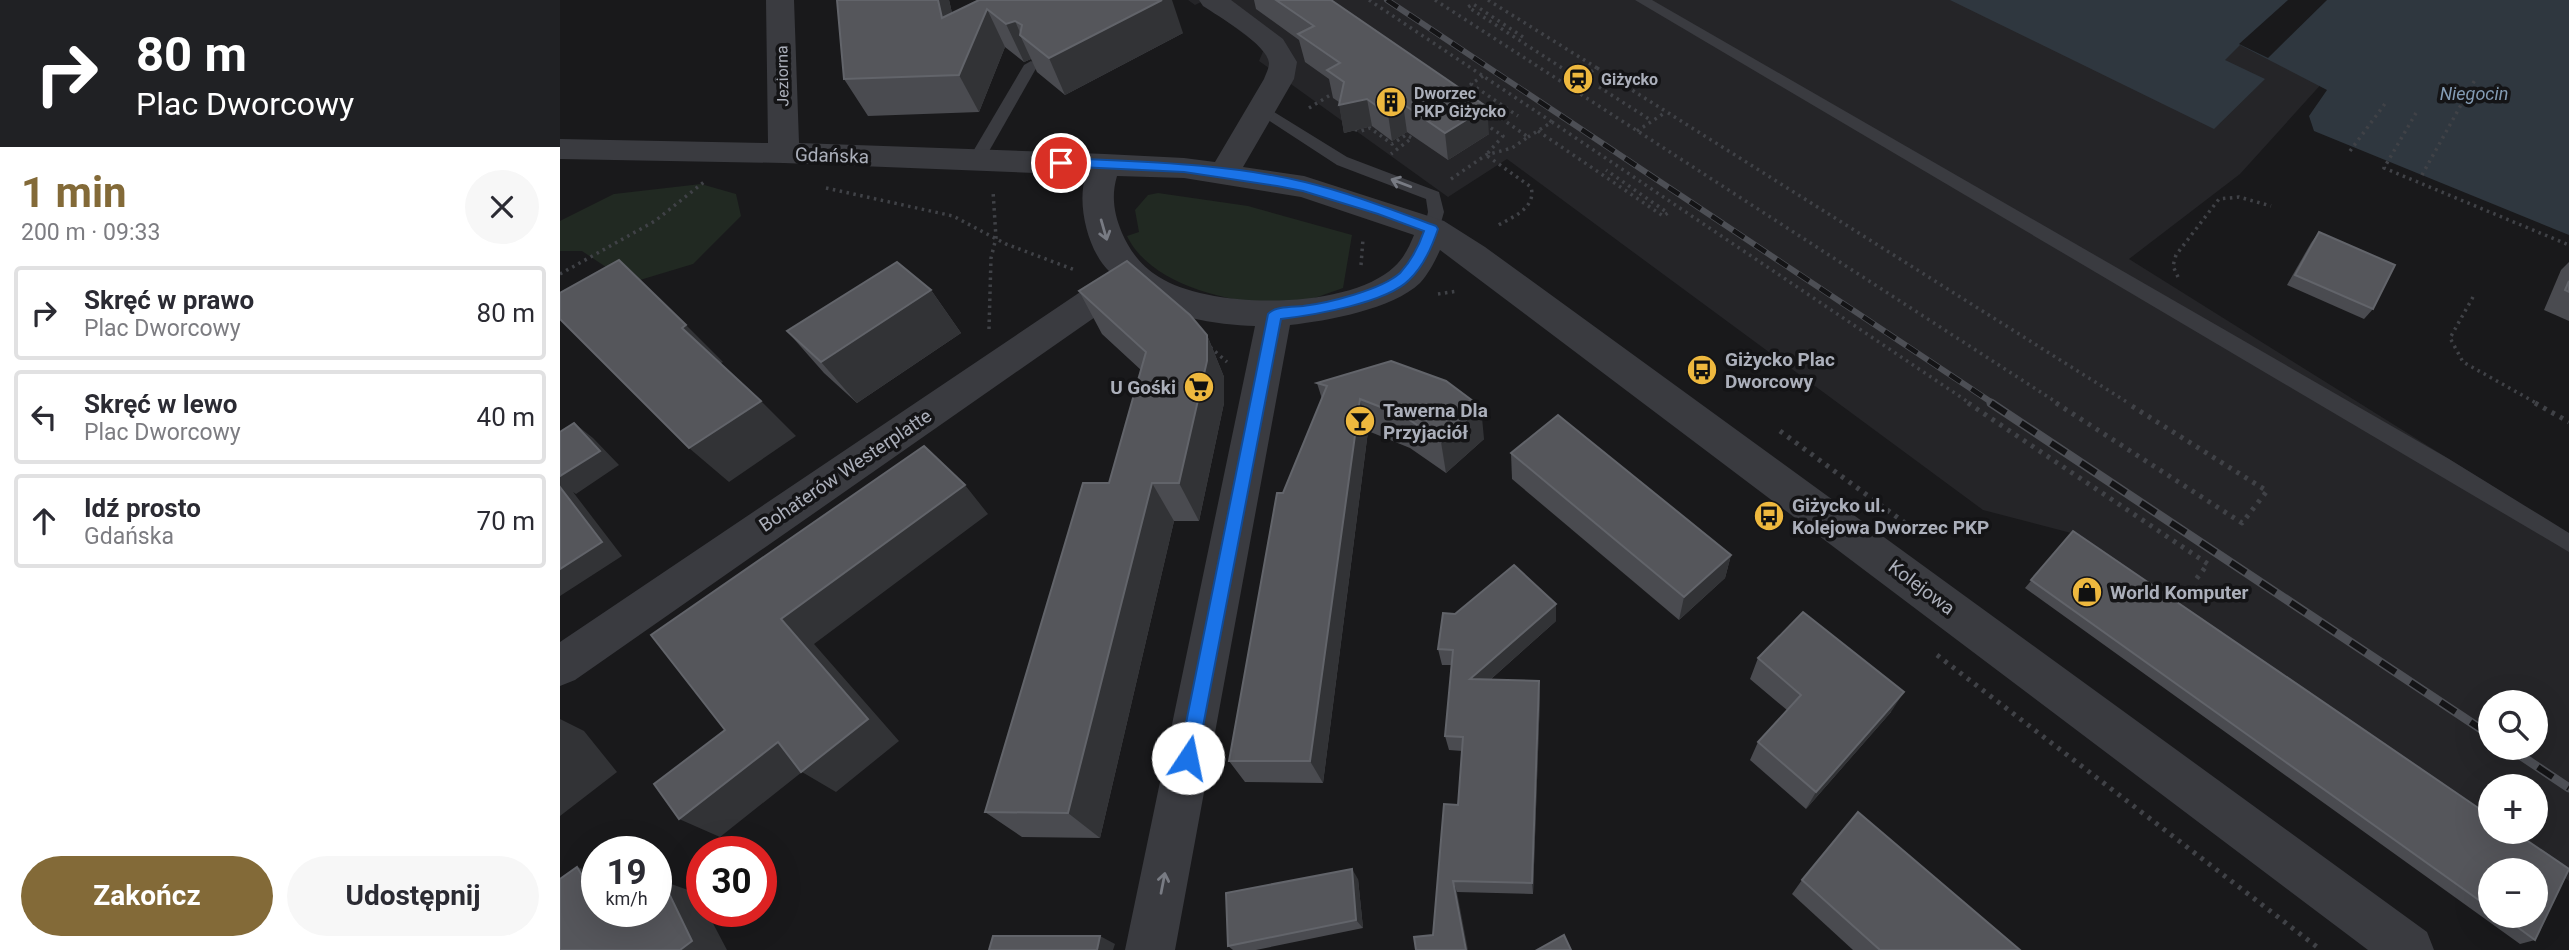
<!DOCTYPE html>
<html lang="pl">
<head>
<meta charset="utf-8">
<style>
	:root { --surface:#fff; --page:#f7f7f7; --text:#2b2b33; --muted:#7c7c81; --line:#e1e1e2; --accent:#836a38 }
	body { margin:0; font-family:Roboto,sans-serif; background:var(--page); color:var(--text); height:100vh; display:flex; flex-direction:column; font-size:26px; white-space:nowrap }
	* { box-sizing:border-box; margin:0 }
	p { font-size:23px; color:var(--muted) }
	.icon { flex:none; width:38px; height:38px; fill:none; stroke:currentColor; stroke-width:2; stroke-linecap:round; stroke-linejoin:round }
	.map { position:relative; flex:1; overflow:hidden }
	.side { display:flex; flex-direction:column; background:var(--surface); width:560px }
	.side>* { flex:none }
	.hud { background:#202124; color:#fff; overflow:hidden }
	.buttons { position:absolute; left:1918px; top:690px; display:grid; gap:14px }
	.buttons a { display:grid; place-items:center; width:70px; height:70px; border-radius:50%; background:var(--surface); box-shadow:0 7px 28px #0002; font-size:35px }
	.speed { position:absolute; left:21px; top:836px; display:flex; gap:14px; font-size:35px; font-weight:700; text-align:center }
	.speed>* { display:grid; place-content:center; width:91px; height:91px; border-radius:50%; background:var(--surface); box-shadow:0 7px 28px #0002; line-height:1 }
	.speed small { font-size:18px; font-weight:400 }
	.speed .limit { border:10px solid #d22; background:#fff; color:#111 }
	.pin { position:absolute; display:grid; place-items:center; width:60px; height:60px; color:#fff; margin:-30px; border:4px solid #fff; border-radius:50%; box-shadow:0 2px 7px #0007 }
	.me { position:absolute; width:77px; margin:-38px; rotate:11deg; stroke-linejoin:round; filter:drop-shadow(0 0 5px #0008) }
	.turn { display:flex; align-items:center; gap:24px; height:147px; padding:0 21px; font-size:32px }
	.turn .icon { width:91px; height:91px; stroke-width:2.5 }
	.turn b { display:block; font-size:49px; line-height:60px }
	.round { display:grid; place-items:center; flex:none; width:74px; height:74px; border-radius:37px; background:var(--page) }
	.overview { display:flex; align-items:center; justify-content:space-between; height:119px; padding:0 21px }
	h1 { font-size:42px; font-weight:700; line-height:52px; color:var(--accent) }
	.cta { display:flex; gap:14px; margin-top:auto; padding:14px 21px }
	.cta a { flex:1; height:80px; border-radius:42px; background:var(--accent); color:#fff; font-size:28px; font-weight:700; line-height:80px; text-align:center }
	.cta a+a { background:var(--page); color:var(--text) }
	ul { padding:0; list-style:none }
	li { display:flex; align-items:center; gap:21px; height:94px; margin:0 14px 10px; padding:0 7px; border:4px solid var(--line); border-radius:7px }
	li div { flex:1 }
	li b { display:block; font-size:26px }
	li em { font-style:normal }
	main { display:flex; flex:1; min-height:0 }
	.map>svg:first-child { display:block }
	.built { fill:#252528; fill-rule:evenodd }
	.green { fill:#212922 }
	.water { fill:#2f373f }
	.pier { fill:#19191b }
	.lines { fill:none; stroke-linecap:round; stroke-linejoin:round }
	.path-far1 { stroke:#404247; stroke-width:3.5; stroke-dasharray:2.5 4.5; stroke-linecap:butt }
	.path { stroke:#404247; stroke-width:5; stroke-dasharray:3.5 6; stroke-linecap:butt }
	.service { fill:#3a3b40; fill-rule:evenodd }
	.minor { fill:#3a3b40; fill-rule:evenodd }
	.rail-far1-casing { stroke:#4d4f55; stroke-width:6 }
	.rail-casing { stroke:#4d4f55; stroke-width:9 }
	.rail-far1 { stroke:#141416; stroke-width:4.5; stroke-dasharray:13; stroke-linecap:butt }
	.rail { stroke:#141416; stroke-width:6; stroke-dasharray:18; stroke-linecap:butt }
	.wall { fill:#4a4b50; fill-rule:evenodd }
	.shaded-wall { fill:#323336 }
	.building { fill:#55565b; stroke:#62646a; stroke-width:2 }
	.oneway { stroke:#787b83 }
	.route { fill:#1a73e8; stroke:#114b97; stroke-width:2 }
	.labels { text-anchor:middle; stroke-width:7; stroke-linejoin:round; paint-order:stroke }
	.far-street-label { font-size:16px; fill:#abafba; stroke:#141416 }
	.far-poi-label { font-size:16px; font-weight:bold; fill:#abafba; stroke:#141416; text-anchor:start }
	.far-water-label { font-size:18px; font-style:italic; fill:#849cb4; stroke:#141416 }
	.street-label { font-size:19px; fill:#abafba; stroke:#141416 }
	.poi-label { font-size:19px; font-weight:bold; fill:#abafba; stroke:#141416; text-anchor:start }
</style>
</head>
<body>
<main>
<section class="side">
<div class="hud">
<div class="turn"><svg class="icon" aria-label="right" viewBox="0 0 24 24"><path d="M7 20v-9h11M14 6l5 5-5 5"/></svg><div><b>80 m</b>Plac Dworcowy</div></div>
</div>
<div class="overview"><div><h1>1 min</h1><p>200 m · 09:33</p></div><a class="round"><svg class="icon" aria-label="close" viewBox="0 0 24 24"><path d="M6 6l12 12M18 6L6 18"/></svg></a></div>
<ul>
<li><svg class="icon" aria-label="right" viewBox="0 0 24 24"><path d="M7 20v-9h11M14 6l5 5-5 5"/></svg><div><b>Skręć w prawo</b><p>Plac Dworcowy</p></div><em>80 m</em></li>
<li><svg class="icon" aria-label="left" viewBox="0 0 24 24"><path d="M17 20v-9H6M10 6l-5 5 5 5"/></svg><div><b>Skręć w lewo</b><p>Plac Dworcowy</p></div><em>40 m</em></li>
<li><svg class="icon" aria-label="ahead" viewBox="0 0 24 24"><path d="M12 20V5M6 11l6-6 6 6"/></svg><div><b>Idź prosto</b><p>Gdańska</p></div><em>70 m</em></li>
</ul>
<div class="cta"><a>Zakończ</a><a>Udostępnij</a></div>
</section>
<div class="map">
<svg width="2009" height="950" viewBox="0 0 2009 950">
	<rect width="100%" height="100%" fill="#19191b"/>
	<!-- built -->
	<path class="built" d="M 628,0 L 1803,0 L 1793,49 L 1680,174 L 1569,259 L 2009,534 L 2009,881 L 1939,831 L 1976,831 L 1976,786 L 1930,786 L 1930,825 L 1515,534 L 1423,510 L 947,159 L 888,197 L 699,61 L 704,49 L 641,2 L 635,5 ZM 1930,702 L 1976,702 L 1976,747 L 1930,747 Z"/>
	<!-- green -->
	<g class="green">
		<polygon points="141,184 176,194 181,216 133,264 70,283 22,251 0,251 0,221 54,194"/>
		<path d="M 598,193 L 688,206 L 792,235 L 783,288 C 768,293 752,300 736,302 C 685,308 591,288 567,236 L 579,232 L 575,210 L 588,195 Z"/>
	</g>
	<!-- water -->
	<polygon class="water" points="1390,0 2009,0 2009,235 1754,131 1749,116 1767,90 1680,45 1665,60 1705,79 1654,129"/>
	<!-- pier -->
	<polygon class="pier" points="1728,0 1767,0 1708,58 1679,44"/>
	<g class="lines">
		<!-- path-far1 -->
		<g class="path-far1">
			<polyline points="809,0 992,122"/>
			<polyline points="875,0 1008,86"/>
			<polyline points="928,0 1037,68"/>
			<polyline points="963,37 913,4 908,7 1019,79"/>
			<polyline points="923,76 911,84 958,116"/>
			<polyline points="1019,79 1008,86 1499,404"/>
			<polyline points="1019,79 1037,68 1570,404"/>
			<polyline points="1039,87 1092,121"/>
			<polyline points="749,108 777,91"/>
			<polyline points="1856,113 1824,168 2009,245"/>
			<path d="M 925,124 L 943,136 L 926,155 L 971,187 C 977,209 950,218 935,227"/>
			<polyline points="788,128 801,131 810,128 832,144 846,135 852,138 831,154"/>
			<polyline points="978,131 1103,216 1108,213 1046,170"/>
			<polyline points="1077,131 1106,112"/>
			<polyline points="968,137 992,122 1411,404"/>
			<polyline points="1790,151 1827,101"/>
			<polyline points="1862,175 1916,78"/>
			<polyline points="891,179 926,155 952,148 968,137 925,107"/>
			<polyline points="266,188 393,216 446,244 515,270"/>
			<polyline points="801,265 803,239"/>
			<polyline points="0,274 95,221 144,182"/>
			<polyline points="1618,277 1613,266 1616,255 1659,199 1679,197 1711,206"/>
			<polyline points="878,294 898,291"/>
			<polyline points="1913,297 1890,338 1903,362 1978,404"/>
			<polyline points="429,329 431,258 436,238 433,191"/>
			<polyline points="650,347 667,362"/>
		</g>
		<!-- path -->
		<g class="path">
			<polyline points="1408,403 1648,564 1633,583"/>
			<polyline points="1496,403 1682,523 1707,491 1567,403"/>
			<polyline points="1975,403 2009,422"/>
			<polyline points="1220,431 1345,523"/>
			<polyline points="1377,655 1761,950"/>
		</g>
		<!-- service -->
		<g class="service">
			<polygon points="1075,0 1092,0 1889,459 2009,533 2009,552"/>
			<polygon points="471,61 478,65 424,160 421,164 411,164 408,160 464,65"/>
			<polygon points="701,104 787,157 879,192 884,212 878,233 872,235 864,229 868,212 866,199 777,165 696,112 694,109"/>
		</g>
		<!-- minor -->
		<path class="minor" d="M 206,0 L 234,0 L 239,143 L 545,154 L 624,158 L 655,162 L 704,79 C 706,74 709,68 709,63 C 708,45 658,16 643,6 L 639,0 L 671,0 L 723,39 L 737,62 L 734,79 L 683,167 L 744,176 L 884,221 L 925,247 L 1867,932 L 1874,950 L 1808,950 L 880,250 C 875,261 869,273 860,283 C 833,309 767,321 730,325 L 615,950 L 565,950 L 695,326 C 657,325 601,316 571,292 L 15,680 L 0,686 L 0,642 L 550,272 C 528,252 516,203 526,175 L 224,163 L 0,159 L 0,139 L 208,143 ZM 557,176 L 624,178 L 741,197 L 854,235 C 849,247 844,258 834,267 C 788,310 651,310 599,277 C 581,266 570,251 562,233 C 554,214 551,196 557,176 Z"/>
		<!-- rail-far1 casing -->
		<g class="rail-far1-casing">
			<polyline id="rail-far1" points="827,0 1434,404"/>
		</g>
		<!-- rail casing -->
		<g class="rail-casing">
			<g id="rail">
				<polyline points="1431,403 1930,735"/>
				<polyline points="1948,747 2009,788"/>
			</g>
		</g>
		<!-- rail-far1 -->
		<use href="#rail-far1" class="rail-far1"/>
		<!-- rail -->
		<use href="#rail" class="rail"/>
	</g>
	<!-- wall -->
	<g class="wall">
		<polygon points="277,0 389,0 392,13 419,0 623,33 505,95 477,72 471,59 464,62 445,47 419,112 308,116 284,79"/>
		<polygon points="694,0 771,0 929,134 888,160 847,132 832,141 812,126 784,133 779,102 773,98 769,79 745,62 739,40 696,9"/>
		<polygon points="1759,232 1813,309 1804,319 1727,285 1751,243"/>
		<polygon points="2009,262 2009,321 1984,310 2001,270"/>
		<polygon points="371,290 401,333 297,403 264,373 227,331"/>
		<polygon points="519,291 647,335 664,377 664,403 639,521 614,521 540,838 462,837 425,812 549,483 581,370 542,334"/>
		<polygon points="757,383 924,439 886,473 850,448 808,431 763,783 685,782 669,761 723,493 762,399"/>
		<polygon points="951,453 1171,555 1165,578 1119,620 952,479"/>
		<path d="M 1513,531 L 1930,816 L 1930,831 L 1953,831 L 2009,869 L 1975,940 L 1960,944 L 1465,588 ZM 1930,870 L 1976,870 L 1976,915 L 1930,915 Z"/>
		<polygon points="996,621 930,680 980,696 973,894 897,892 873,935 898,805 902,751 889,750 885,736 892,665 882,665 878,649"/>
		<polygon points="1198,658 1331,712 1246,809 1190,760 1198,742 1227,710 1190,679"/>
		<polygon points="798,879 803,928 696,950 673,950 668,946"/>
		<polygon points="1242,880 1460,950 1293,950 1232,894"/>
	</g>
	<!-- shaded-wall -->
	<g class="shaded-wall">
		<polygon points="378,0 389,0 402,55 382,18"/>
		<polygon points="602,0 612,0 623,33 505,95 489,58"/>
		<polygon points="427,9 445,47 419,112 399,75"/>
		<polygon points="455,21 462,37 460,35 471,59 464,62 446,24"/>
		<polygon points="807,99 812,126 784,133 779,105"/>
		<polygon points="843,104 847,132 832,141 828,114"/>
		<polygon points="927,107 929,134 888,160 885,133"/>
		<polygon points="371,290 401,333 297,403 261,362"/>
		<polygon points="126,325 163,362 159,364 122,328"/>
		<polygon points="647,335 664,377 664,403 639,521 619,483"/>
		<polygon points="800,399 808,431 763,783 750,761"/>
		<polygon points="201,401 236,436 169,482 129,448"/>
		<polygon points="921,407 924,439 886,473 881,442"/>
		<polygon points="14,423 33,438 59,465 16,494 13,492 62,556 0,596 0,476"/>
		<polygon points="592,483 614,521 540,838 508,813"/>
		<polygon points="405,485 428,514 254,644 339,741 276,792 242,772 160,837 119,819 218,742 221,619"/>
		<polygon points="1171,555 1165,578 1119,620 1124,597"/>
		<polygon points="996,604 996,621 913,695 910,679"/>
		<polygon points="979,681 980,696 973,894 972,883"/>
		<polygon points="1344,692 1331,712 1246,809 1256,792"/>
		<polygon points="0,719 24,731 57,772 0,816"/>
		<polygon points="17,867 37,874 37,900"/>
		<polygon points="792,869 798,879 803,928 796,920"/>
		<polygon points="103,881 139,894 142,901 142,912 147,912 167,950 120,950"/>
		<polygon points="893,881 897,892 908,950 906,950"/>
		<polygon points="44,912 75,912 48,919"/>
		<polygon points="540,936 555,944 553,950 537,950"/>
	</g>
	<!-- building -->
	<g class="building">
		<polygon points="277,0 378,0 382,18 419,0 602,0 489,58 460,35 462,25 455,21 446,24 427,9 399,75 284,79"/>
		<polygon points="716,0 771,0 927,107 885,133 843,104 828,114 807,99 779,105 784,82 767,70 780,63 738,34 754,26"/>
		<polygon points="1759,232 1835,265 1813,309 1735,275"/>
		<polygon points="59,260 126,325 122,328 201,401 129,448 0,319 0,293"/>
		<polygon points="567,261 630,315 647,335 647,361 619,483 592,483 508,813 425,812 523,483 549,483 586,352 519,291"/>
		<polygon points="337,262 371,290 261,362 227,331"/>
		<polygon points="2009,281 2009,292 2005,290"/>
		<polygon points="831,361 886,381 921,407 881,442 844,416 800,399 750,761 669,761 717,493 723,493 767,386 757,383"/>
		<polygon points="998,415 1171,555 1124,597 951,453"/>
		<polygon points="14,423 40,451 0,476 0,432"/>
		<polygon points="364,446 405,485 221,619 308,719 241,772 218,742 119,819 94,784 165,730 91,635"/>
		<polygon points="0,487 42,542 0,569"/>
		<polygon points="1513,531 1930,816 1930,831 1953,831 2009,869 1975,940 1941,915 1976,915 1976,870 1930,870 1930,908 1471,580"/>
		<polygon points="954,565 996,604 910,679 979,681 972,883 893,881 906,950 856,950 854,937 873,935 884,804 898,805 903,737 885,736 893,650 878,649 883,613 895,614"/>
		<polygon points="1243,612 1344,692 1256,792 1198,742 1241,695 1198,658"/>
		<polygon points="1298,812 1460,950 1320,950 1242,880"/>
		<polygon points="17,867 37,900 37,912 44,912 48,919 59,912 96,912 96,886 103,881 132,941 120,950 0,950 0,879"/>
		<polygon points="792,869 796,920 668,946 666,893"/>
		<polygon points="1004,935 1011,950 977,950"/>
		<polygon points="433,936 540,936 537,950 429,950"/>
	</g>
	<!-- one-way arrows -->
	<defs><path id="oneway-shaft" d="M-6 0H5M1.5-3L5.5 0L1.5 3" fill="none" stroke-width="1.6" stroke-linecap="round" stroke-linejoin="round" transform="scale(1.75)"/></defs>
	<g class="oneway">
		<use href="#oneway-shaft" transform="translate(841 183) rotate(-159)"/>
		<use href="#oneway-shaft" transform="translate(544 230) rotate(74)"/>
		<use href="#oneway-shaft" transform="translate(603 883) rotate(-79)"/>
	</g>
	<!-- route -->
	<path class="route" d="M 501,158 C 583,162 665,163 745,182 C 790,193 833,210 876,226 L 878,229 C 872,247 864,266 849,280 C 826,303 754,315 721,319 L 637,758 L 635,764 L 628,767 L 621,764 L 619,758 L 708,314 C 715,306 732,307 743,306 C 768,303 821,290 840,273 C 851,261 859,246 864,231 L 818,214 L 743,191 L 717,186 L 624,172 L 497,166 L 495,163 Z"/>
	<!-- icons -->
	<defs>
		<g id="station-disc" transform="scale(1.575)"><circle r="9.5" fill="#eeb83e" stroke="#141416"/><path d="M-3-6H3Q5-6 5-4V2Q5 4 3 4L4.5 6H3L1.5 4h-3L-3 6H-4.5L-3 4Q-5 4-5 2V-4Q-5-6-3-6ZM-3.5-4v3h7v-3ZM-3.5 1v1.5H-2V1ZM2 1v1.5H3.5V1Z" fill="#111"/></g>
		<g id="building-disc" transform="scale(1.575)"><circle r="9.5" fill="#eeb83e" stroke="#141416"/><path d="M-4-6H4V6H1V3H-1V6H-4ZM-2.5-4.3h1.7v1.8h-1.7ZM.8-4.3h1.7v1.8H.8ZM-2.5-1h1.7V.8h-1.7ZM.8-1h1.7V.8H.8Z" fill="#111"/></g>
		<g id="bus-disc" transform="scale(1.575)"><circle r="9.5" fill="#eeb83e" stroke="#141416"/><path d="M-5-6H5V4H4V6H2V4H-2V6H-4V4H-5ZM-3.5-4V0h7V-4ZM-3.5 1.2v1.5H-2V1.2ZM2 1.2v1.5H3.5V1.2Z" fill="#111"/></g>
		<g id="supermarket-disc" transform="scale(1.575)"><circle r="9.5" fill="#eeb83e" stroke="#141416"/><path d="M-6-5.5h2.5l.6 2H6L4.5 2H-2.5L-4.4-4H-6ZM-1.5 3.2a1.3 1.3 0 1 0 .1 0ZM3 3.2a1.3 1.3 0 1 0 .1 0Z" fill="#111"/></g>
		<g id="bar-disc" transform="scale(1.575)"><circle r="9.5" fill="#eeb83e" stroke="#141416"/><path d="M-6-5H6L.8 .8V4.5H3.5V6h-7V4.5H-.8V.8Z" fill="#111"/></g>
		<g id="shop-disc" transform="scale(1.575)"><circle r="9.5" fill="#eeb83e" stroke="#141416"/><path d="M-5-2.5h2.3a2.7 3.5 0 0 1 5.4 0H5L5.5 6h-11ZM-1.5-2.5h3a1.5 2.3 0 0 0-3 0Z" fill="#111"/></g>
	</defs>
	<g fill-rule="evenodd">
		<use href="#station-disc" x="1018" y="79"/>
		<use href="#building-disc" x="831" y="102"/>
		<use href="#bus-disc" x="1142" y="370"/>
		<use href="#supermarket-disc" x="639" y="387"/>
		<use href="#bar-disc" x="800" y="421"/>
		<use href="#bus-disc" x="1209" y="516"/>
		<use href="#shop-disc" x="1527" y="592"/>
	</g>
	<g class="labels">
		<!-- far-street labels -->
		<g class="far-street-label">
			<text transform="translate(222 76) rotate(-91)" y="6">Jeziorna</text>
		</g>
		<!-- far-poi labels -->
		<g class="far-poi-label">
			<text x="1041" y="85">Giżycko</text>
			<text x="854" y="99">Dworzec<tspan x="854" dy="18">PKP Giżycko</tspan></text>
		</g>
		<!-- far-water labels -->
		<g class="far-water-label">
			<text x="1914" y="100">Niegocin</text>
		</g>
		<!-- street labels -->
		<g class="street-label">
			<text transform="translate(272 155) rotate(2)" y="7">Gdańska</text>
			<text transform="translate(285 470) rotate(-34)" y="7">Bohaterów Westerplatte</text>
			<text transform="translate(1362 587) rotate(37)" y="7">Kolejowa</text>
		</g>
		<!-- poi labels -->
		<g class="poi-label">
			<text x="1165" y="366">Giżycko Plac<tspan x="1165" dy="22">Dworcowy</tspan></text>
			<text x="616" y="394" text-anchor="end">U Gośki</text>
			<text x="823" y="417">Tawerna Dla<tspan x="823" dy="22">Przyjaciół</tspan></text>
			<text x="1232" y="512">Giżycko ul.<tspan x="1232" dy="22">Kolejowa Dworzec PKP</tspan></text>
			<text x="1550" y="599">World Komputer</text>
		</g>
	</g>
</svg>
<div class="buttons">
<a><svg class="icon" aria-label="search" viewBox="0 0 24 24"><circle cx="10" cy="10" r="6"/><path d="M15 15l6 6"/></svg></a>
<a>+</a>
<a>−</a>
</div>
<div class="speed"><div>19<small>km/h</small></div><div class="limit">30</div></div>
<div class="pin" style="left:501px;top:163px;background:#d93025"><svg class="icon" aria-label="arrive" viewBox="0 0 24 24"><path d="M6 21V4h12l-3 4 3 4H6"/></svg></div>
<svg class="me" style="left:628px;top:758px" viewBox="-20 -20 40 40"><circle r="19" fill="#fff"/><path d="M0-13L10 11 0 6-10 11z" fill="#1a73e8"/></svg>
</div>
</main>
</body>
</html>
